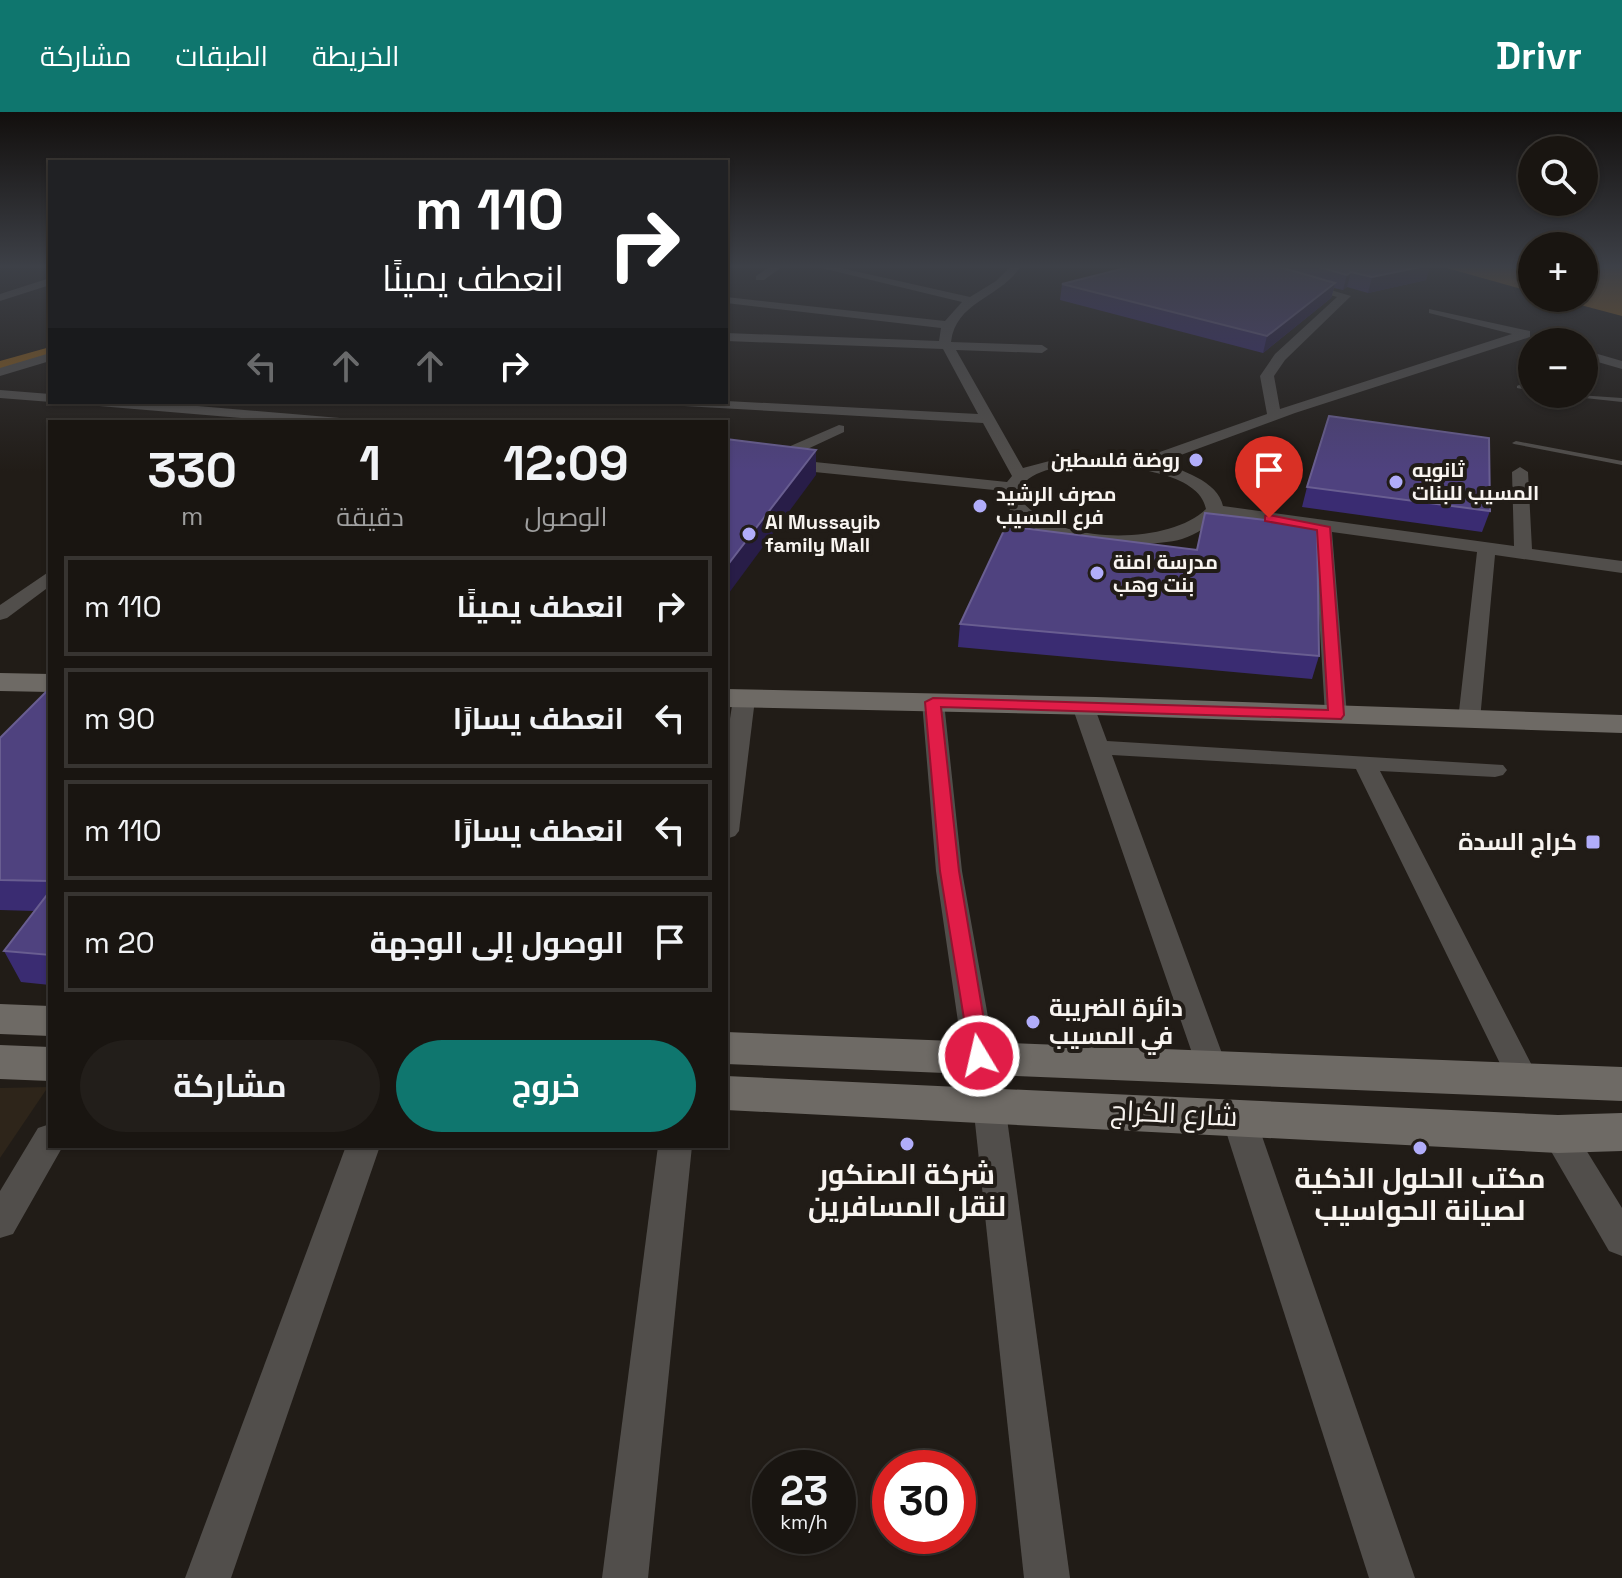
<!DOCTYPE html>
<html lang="ar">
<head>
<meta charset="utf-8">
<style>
	:root { --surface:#191511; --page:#221e1a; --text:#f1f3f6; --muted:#9f9f9f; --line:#373431; --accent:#0f766e }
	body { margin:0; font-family:"Space Grotesk",Cairo,sans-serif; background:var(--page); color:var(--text); direction:rtl; height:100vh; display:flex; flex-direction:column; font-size:30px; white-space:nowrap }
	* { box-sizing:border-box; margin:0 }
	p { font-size:26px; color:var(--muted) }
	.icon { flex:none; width:44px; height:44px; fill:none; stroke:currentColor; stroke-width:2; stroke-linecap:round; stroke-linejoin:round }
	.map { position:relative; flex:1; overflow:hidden; direction:ltr }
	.details { position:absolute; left:48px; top:308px; width:680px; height:728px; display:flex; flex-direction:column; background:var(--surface); border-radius:0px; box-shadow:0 2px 6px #0004,0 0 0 2px var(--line); direction:rtl }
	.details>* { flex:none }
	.top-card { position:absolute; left:48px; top:48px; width:680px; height:244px; border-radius:0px; box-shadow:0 2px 6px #0004,0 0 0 2px var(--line); direction:rtl; background:#202124; color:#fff; overflow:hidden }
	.controls { position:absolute; left:1518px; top:24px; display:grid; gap:16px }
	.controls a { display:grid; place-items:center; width:80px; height:80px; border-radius:50%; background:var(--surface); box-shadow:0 2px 6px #0004,0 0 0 2px var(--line); font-size:40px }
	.speed { position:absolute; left:752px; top:1338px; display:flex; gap:16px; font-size:40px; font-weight:700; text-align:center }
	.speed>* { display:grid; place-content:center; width:104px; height:104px; border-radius:50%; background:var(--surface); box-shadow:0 2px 6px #0004,0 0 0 2px var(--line); line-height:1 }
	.speed small { font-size:20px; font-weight:400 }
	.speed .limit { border:12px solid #d22; background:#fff; color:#111 }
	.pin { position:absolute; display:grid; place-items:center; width:68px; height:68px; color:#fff; margin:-82px -34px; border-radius:50% 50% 50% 0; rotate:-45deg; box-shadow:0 0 8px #0007 }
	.pin .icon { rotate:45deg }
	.me { position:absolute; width:88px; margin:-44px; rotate:351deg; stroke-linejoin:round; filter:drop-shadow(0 0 6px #0008) }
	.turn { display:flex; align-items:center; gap:28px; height:168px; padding:0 32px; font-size:36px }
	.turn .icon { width:104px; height:104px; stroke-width:2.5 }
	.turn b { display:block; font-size:56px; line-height:68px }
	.lanes { display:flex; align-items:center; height:76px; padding:0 32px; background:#0003; justify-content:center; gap:40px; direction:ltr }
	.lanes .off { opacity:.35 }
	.eta { display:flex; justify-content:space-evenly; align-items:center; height:136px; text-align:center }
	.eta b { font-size:48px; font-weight:700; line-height:56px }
	.primary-button { display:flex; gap:16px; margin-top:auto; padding:16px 32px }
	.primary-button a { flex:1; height:92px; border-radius:48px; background:var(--accent); color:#fff; font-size:32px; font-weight:700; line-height:92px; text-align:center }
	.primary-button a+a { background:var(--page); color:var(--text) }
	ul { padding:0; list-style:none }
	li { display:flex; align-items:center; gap:24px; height:100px; margin:0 16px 12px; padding:0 16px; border:4px solid var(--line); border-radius:0px }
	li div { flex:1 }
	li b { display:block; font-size:30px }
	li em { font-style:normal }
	header { display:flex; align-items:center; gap:48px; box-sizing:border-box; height:112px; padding:0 40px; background:var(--accent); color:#fff }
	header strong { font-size:38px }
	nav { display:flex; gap:44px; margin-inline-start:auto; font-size:28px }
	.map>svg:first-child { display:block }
	.built { fill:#2e251a }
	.water { fill:#8a5b19 }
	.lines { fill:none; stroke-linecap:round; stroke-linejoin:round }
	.canal { fill:#8a5b19; fill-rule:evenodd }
	.lane { fill:#514e4b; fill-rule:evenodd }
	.street { fill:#514e4b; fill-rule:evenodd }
	.secondary { fill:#6e6a65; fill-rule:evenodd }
	.wall { fill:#3a2c72 }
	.shaded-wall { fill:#281d48 }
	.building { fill:#4f427f; stroke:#695e91; stroke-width:2 }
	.route { fill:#e11d48; stroke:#92132f; stroke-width:2 }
	.poi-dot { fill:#b1adfa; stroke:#211c17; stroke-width:3 }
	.labels { text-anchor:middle; stroke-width:8; stroke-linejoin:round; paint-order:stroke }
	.far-poi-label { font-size:20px; font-weight:bold; fill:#f8f4f0; stroke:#211c17; text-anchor:start }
	.poi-label { font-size:24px; font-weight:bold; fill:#f8f4f0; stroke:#211c17; text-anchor:end }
	.near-street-label { font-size:28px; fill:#f8f4f0; stroke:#211c17 }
	.near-poi-label { font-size:28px; font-weight:bold; fill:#f8f4f0; stroke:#211c17 }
</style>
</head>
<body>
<header>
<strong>Drivr</strong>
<nav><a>الخريطة</a><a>الطبقات</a><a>مشاركة</a></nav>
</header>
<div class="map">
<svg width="1622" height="1466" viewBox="0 0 1622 1466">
	<rect width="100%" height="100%" fill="#211c17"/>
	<!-- built -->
	<polygon class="built" points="48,975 0,1046 0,976"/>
	<!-- water -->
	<g class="water">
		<polygon points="1438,154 1532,154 1532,180 1443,155"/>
		<polygon points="1584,154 1622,154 1622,204 1554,186 1584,186"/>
	</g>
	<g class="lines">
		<!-- canal -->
		<polygon class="canal" points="50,235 50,245 0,259 0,249"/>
		<!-- lane -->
		<g class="lane">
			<polygon points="1519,273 1532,275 1532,279 1517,276 1517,274"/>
			<polygon points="1563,282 1622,286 1622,290 1566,284"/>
			<polygon points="1516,329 1622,349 1622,353 1514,332 1512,331"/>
		</g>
		<!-- street -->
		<g class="street">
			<polygon points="771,154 783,154 764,168 756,168 756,164"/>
			<path d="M 813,154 L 832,154 L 970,185 L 996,169 L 1011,154 L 1021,154 C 1001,186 956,189 951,230 L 1042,233 L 1048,237 L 1042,241 L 956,238 L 1023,356 L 1057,347 L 1084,344 L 1140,347 L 1267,302 L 1260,264 L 1275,242 L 1337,185 L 1232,154 L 1249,154 L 1351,184 L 1285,248 L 1274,264 L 1280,297 L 1512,222 L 1429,201 L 1429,197 L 1530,219 L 1530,225 L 1295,301 L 1159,351 C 1180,357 1218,369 1223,394 L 1514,434 L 1512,360 L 1520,355 L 1528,360 L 1532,437 L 1622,449 L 1622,461 L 1495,443 L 1480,608 L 1477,613 L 1461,613 L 1458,608 L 1477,440 L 1332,420 L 1347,603 L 1344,608 L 1328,608 L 1325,603 L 1314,417 L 1219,404 C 1208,414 1197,422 1182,427 C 1145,438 1003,436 1004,379 L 726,351 L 726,341 L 765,345 L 839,313 L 844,314 L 844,320 L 786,347 L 1007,370 L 1012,364 L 983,311 L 666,293 L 664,290 L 726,289 L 978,302 L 943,237 L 726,229 L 726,221 L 939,229 L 941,216 L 726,191 L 726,185 L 945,209 L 962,190 ZM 1094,353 C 1124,354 1200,360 1206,397 C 1168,434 1056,433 1022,389 L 1022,373 C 1038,354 1070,354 1094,353 Z"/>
			<polygon points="50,166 50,173 0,189 0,182"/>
			<polygon points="1584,238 1622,249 1622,257 1584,246"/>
			<polygon points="50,241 50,249 0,264 0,256"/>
			<polygon points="0,278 50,282 51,290 0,286"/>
			<polygon points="92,290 151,290 340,306 347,310 287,310 99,294"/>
			<polygon points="50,459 50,474 7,506 0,508 0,493"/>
			<polygon points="744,580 755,587 739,719 735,724 726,727 726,633 733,587"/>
			<polygon points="933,583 944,590 962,759 995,944 990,952 979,956 968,952 963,944 936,759 922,590"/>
			<polygon points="1083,587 1094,594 1107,629 1503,653 1507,658 1503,663 1495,665 1380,659 1539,967 1534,976 1523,979 1512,976 1356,657 1112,643 1227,955 1222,964 1211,967 1200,964 1072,594"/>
			<polygon points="989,979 1001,983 1005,992 1070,1466 1024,1466 973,992 977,983"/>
			<polygon points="1238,991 1250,995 1255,1004 1415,1466 1369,1466 1221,1004 1226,995"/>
			<polygon points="1558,1009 1570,1012 1622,1096 1622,1144 1609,1139 1541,1022 1546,1012"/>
			<polygon points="50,1012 50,1034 63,1034 13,1122 0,1126 0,1079 38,1016"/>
			<polygon points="346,1034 380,1034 231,1466 185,1466"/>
			<polygon points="658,1034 692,1034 648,1466 602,1466"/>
		</g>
		<!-- secondary -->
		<g class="secondary">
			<polygon points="0,561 50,562 50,580 0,579"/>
			<polygon points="726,577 1096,585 1622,603 1622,621 1096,603 726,595"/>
			<polygon points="0,892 50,894 50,924 0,922"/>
			<polygon points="726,920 1622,955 1622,989 726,952"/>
			<polygon points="0,933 50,935 50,969 0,967"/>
			<polygon points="726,964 1558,1003 1622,1001 1622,1039 1558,1041 726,998"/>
		</g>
	</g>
	<!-- wall -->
	<g class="wall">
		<polygon points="1133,154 1430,154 1426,168 1368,181 1347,175 1343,178 1334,176 1331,186 1263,241 1060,188 1062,172"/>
		<polygon points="1307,375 1490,399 1482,420 1302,395"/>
		<polygon points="960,512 1319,544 1312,567 958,535"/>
		<polygon points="50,576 50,873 21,870 4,839 35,799 0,798 0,626"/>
	</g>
	<!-- shaded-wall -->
	<g class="shaded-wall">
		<polygon points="1425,154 1430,154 1426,168 1368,181 1372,165"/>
		<polygon points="1351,160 1347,175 1343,178 1347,163"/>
		<polygon points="1335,171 1331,186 1263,241 1267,224"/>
		<polygon points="816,338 816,363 726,485 726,455"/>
	</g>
	<!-- building -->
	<g class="building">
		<polygon points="1133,154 1276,154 1335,171 1267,224 1062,172"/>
		<polygon points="1315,154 1425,154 1372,165 1351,160 1347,163"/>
		<polygon points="1329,304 1489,326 1490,399 1307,375"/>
		<polygon points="726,327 816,338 726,455"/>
		<polygon points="1205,401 1317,414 1319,544 960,512 1006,414 1197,438"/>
		<polygon points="50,576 50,769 0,768 0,626"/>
		<polygon points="50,779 50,843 4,839"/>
	</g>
	<!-- sky -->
	<linearGradient id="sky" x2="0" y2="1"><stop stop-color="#120f0d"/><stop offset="0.43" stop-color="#3d4047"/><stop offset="1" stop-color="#3d4047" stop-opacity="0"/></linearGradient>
	<rect width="1622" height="359" fill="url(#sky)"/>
	<!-- route -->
	<polygon class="route" points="1269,403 1330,415 1344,603 1341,607 941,595 959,759 990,944 987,950 979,952 971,950 940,759 925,590 933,586 1328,598 1317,418 1265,409 1265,404"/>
	<!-- markers -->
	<g class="poi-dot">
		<circle cx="1196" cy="348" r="8"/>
		<circle cx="1396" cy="370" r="8"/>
		<circle cx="980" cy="394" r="8"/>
		<circle cx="749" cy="422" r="8"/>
		<circle cx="1097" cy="461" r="8"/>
		<rect x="1585" y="722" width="16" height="16" rx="4"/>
		<circle cx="1033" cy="910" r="8"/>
		<circle cx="907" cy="1032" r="8"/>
		<circle cx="1420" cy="1036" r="8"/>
	</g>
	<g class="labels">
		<!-- far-poi labels -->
		<g class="far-poi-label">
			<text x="1180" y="355" text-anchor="end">روضة فلسطين</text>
			<text x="1412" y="365">ثانويه<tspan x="1412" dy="23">المسيب للبنات</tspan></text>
			<text x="996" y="389">مصرف الرشيد<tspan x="996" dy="23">فرع المسيب</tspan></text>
			<text x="765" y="417">Al Mussayib<tspan x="765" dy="23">family Mall</tspan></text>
			<text x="1113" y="457">مدرسة امنة<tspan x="1113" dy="23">بنت وهب</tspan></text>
		</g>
		<!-- poi labels -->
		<g class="poi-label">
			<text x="1577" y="738">كراج السدة</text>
			<text x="1049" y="904" text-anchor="start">دائرة الضريبة<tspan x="1049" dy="28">في المسيب</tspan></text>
		</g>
		<!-- near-street labels -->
		<g class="near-street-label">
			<text transform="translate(1174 1001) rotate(3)" y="10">شارع الكراج</text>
		</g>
		<!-- near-poi labels -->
		<g class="near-poi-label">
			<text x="907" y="1072">شركة الصنكور<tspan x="907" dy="32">لنقل المسافرين</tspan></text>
			<text x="1420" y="1076">مكتب الحلول الذكية<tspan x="1420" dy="32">لصيانة الحواسيب</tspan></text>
		</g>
	</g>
</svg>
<div class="controls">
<a><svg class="icon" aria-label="search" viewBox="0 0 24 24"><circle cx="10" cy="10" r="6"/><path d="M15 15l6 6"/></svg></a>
<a>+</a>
<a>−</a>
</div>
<div class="speed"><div>23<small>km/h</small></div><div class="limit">30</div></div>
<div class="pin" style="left:1269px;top:406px;background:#d93025"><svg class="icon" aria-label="arrive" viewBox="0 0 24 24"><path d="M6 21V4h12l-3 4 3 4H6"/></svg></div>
<svg class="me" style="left:979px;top:944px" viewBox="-20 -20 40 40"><circle r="17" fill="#e11d48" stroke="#fff" stroke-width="3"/><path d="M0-11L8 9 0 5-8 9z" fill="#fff"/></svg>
<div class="top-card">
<div class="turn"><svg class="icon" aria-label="right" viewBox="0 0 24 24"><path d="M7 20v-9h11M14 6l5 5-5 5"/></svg><div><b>110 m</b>انعطف يمينًا</div></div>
<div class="lanes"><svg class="icon off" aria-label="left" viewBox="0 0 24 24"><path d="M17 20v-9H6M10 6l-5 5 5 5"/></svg><svg class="icon off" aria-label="ahead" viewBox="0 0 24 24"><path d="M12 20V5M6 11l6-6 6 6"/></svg><svg class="icon off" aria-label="ahead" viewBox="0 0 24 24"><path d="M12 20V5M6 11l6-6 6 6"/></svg><svg class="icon" aria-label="right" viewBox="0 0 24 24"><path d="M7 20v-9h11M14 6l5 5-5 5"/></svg></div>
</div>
<section class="details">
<div class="eta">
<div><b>12:09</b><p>الوصول</p></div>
<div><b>1</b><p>دقيقة</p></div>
<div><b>330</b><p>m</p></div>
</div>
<ul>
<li><svg class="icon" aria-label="right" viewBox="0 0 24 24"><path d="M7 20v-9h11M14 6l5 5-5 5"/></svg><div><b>انعطف يمينًا</b></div><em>110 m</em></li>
<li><svg class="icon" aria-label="left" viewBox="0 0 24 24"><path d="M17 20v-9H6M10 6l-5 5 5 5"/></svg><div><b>انعطف يسارًا</b></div><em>90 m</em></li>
<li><svg class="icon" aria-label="left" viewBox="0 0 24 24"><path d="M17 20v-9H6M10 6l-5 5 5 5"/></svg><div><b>انعطف يسارًا</b></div><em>110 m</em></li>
<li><svg class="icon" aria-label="arrive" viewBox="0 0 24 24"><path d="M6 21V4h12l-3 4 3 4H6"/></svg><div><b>الوصول إلى الوجهة</b></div><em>20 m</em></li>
</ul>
<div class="primary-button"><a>خروج</a><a>مشاركة</a></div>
</section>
</div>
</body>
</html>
